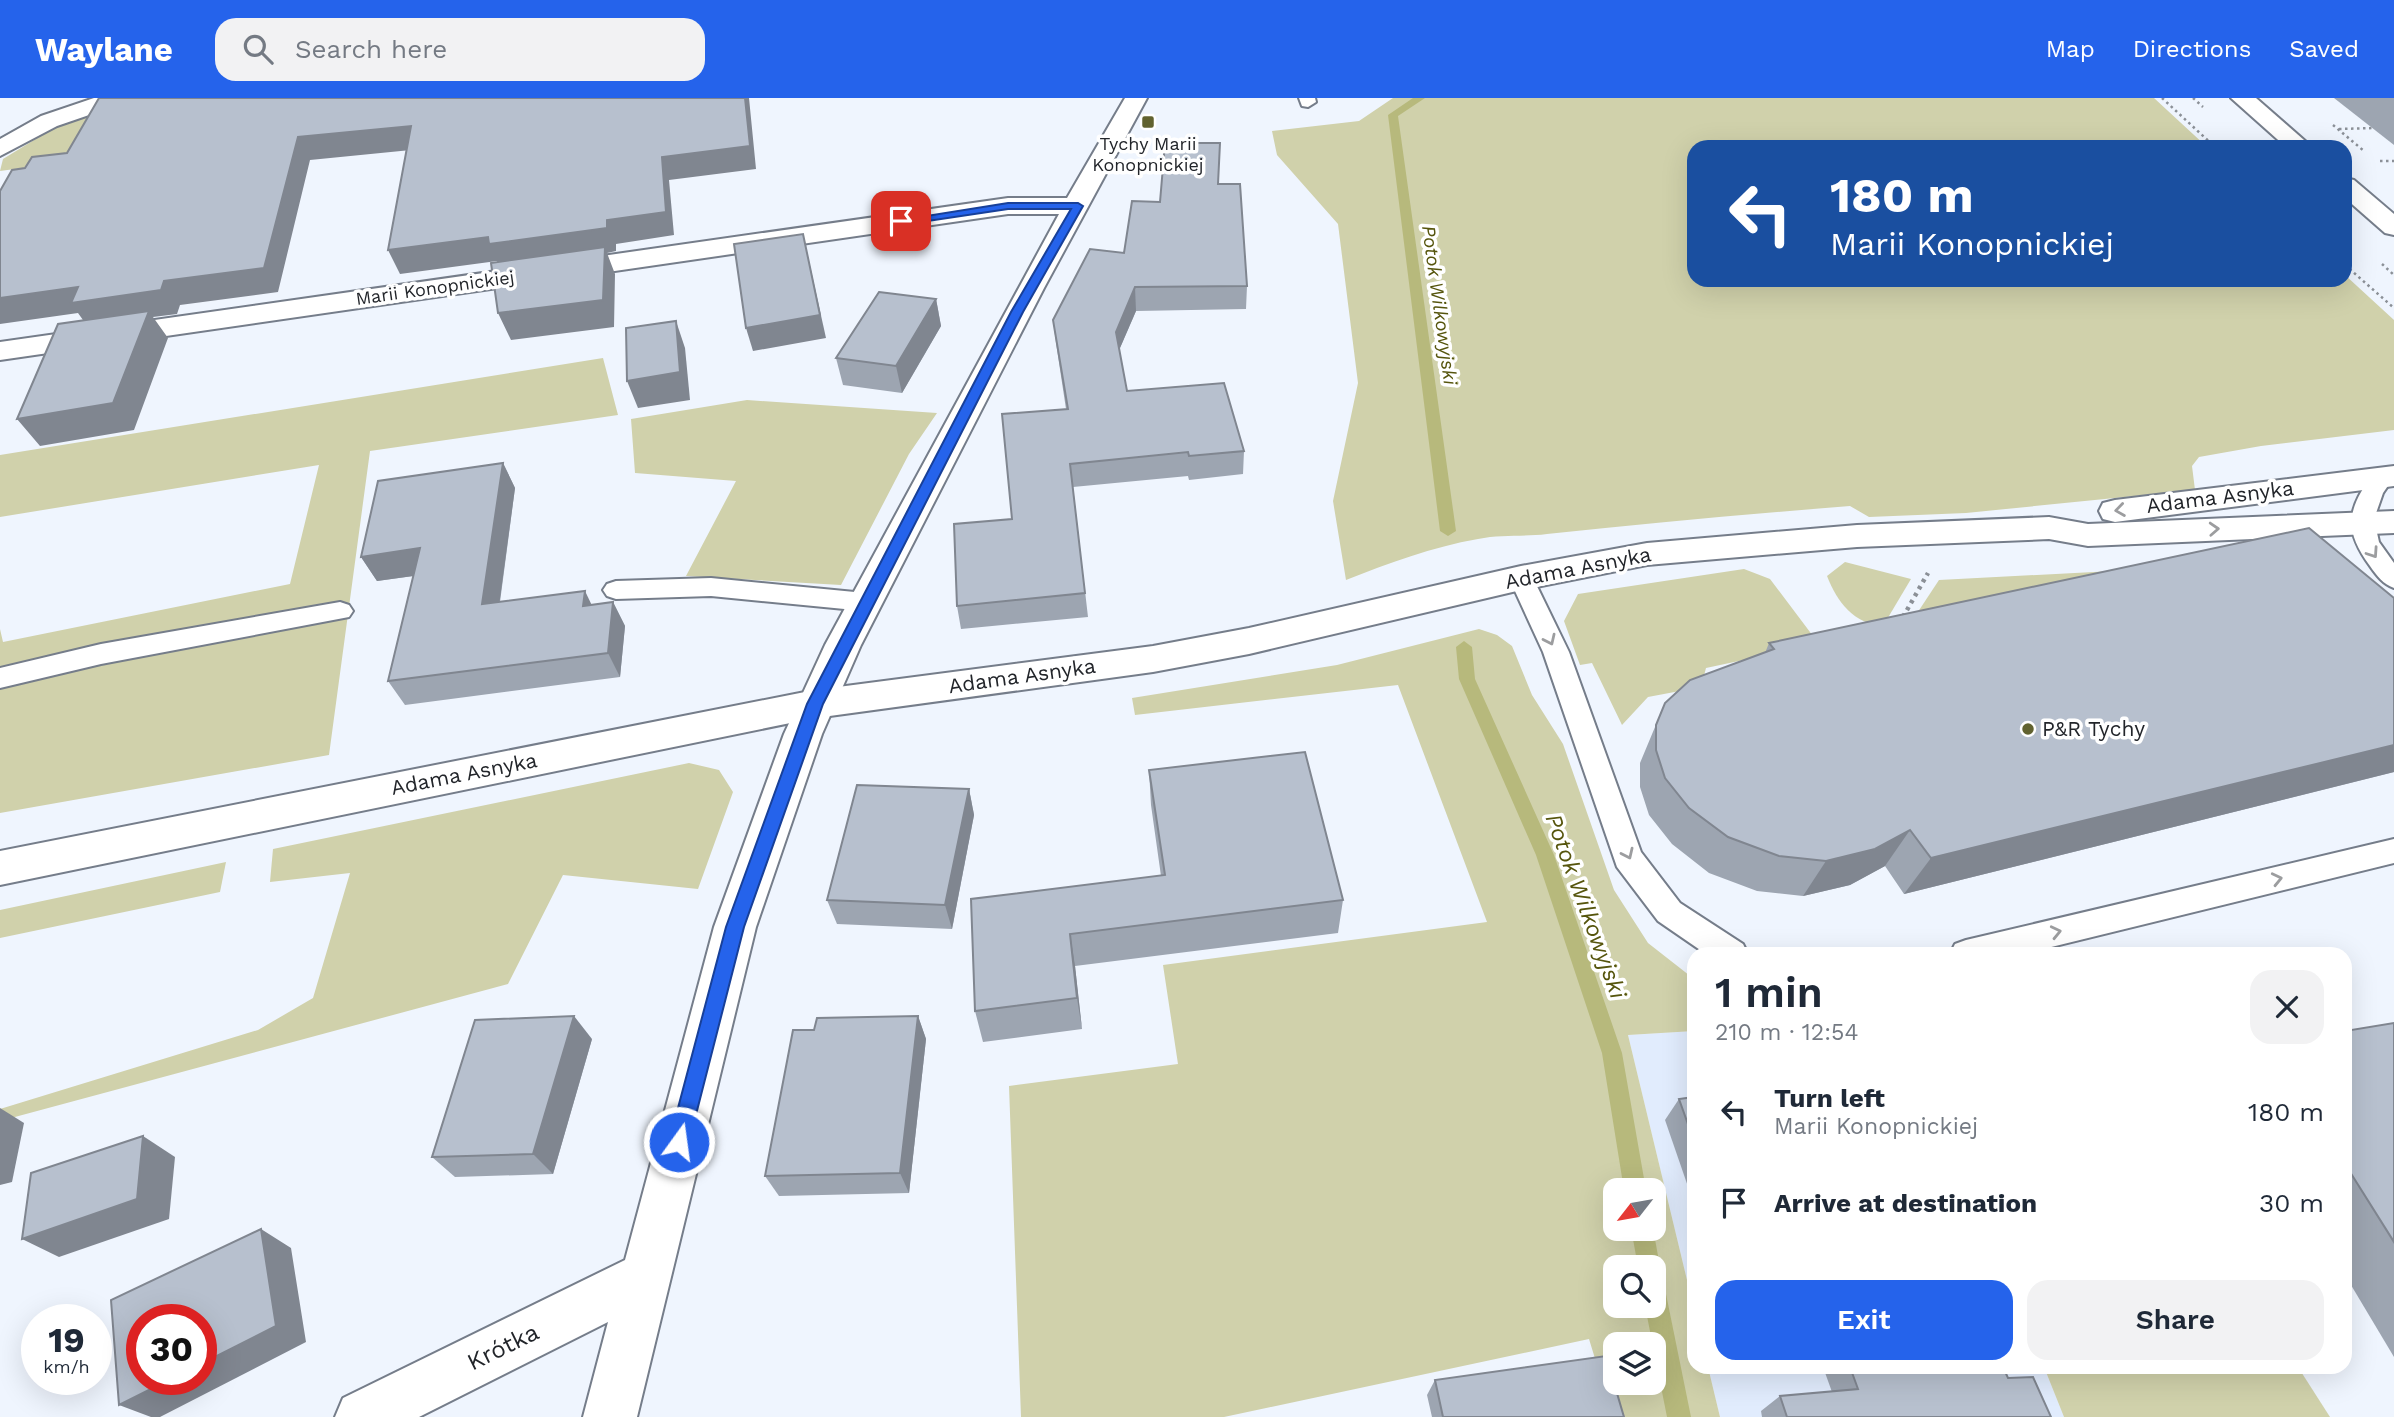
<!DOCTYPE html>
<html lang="en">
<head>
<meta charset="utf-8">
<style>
	:root { --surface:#fff; --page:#f2f2f3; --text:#1f2937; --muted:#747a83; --accent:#2563eb }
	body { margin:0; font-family:"Work Sans",sans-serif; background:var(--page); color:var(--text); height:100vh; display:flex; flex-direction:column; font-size:26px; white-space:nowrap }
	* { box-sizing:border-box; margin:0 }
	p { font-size:23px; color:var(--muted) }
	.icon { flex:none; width:38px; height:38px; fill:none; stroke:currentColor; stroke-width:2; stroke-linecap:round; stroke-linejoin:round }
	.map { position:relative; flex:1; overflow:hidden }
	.side { position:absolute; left:1687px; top:849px; width:665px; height:427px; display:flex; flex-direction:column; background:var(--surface); border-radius:21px; box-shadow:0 7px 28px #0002 }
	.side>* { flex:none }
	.guide { position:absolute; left:1687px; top:42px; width:665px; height:147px; border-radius:21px; box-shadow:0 7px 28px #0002; background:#1a4fa0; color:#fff; overflow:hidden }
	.needle { width:46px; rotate:239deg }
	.buttons { position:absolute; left:1603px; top:1080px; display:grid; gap:14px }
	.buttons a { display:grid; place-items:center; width:63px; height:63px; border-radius:14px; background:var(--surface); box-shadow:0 7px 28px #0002; font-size:35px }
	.speed { position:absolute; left:21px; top:1206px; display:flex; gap:14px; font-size:35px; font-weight:700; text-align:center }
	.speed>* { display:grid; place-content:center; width:91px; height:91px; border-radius:50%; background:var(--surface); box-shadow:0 7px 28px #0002; line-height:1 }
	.speed small { font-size:18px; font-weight:400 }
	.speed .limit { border:10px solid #d22; background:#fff; color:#111 }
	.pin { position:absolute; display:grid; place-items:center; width:60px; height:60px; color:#fff; margin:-30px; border-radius:14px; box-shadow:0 4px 10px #0006 }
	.me { position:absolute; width:77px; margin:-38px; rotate:14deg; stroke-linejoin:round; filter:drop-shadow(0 0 5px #0008) }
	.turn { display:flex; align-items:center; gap:24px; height:147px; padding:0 28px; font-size:32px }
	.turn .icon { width:91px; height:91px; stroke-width:2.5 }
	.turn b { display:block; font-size:49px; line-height:60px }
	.round { display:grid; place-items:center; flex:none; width:74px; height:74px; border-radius:21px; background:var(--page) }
	.headline { display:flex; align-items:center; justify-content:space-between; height:119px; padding:0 28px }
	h1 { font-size:42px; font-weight:600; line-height:52px }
	.primary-button { display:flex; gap:14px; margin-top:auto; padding:14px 28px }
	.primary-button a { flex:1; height:80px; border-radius:21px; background:var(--accent); color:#fff; font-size:28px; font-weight:600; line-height:80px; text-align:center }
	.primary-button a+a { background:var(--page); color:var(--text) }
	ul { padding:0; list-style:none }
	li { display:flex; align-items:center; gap:21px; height:91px; padding:0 28px }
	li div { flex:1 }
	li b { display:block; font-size:26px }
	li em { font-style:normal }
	header { display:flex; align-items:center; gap:42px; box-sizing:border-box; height:98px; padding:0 35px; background:var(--accent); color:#fff }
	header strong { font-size:33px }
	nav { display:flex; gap:38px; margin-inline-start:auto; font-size:24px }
	.search { width:490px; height:63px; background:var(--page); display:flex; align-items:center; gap:18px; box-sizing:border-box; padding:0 24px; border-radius:21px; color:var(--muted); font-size:26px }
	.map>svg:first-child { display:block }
	.built { fill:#e1ecfd }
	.green { fill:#d0d1ab; fill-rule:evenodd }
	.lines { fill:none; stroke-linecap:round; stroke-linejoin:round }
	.stream { fill:#b7b97c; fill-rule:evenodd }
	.lane-casing { stroke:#757d8a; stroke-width:4 }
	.street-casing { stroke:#757d8a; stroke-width:4 }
	.secondary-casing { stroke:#757d8a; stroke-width:4 }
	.path-far1 { stroke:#8b9097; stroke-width:2.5; stroke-dasharray:2.5 3.5; stroke-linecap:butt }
	.path { stroke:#8b9097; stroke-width:4.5; stroke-dasharray:3.5 4.5; stroke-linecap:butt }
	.lane { fill:#fff; fill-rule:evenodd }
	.street { fill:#fff; fill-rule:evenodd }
	.secondary { fill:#fff; fill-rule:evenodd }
	.wall { fill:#9da5b1 }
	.shaded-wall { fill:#808690 }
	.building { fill:#b7c0ce; stroke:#808690; stroke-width:2 }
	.oneway { stroke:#9c9d9f }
	.route { fill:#2563eb; stroke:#184099; stroke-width:2 }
	.poi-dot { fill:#61622f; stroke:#fff; stroke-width:2.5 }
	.labels { text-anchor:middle; stroke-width:7; stroke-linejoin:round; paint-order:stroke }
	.far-poi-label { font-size:18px; fill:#22252a; stroke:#fff }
	.far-street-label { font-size:18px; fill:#22252a; stroke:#fff }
	.far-water-label { font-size:19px; font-style:italic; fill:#56550d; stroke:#fff }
	.street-label { font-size:21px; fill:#22252a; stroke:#fff }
	.poi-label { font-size:21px; fill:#22252a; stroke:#fff; text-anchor:start }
	.water-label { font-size:23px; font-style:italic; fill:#56550d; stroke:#fff }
	.near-street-label { font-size:24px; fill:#22252a; stroke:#fff }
</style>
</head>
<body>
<header>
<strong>Waylane</strong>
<div class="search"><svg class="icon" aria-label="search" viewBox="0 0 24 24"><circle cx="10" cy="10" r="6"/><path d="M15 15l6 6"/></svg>Search here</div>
<nav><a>Map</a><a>Directions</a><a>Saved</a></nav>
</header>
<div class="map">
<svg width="2394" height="1319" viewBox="0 0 2394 1319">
	<rect width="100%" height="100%" fill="#eff5fe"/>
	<!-- built -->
	<g class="built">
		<polygon points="1694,933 1694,1211 1628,937"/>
		<polygon points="1708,1269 2044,1269 2064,1319 1720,1319"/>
	</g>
	<!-- green -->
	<g class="green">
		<path d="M 1393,0 L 2154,0 L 2207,49 L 1694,49 L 1694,182 L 2345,182 L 2345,177 L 2394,222 L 2394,332 L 2261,348 L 2199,359 L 2192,368 L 2195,392 L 1966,415 L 1869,419 L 1850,408 C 1749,416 1648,425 1547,436 C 1524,439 1501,436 1478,441 C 1432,449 1389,465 1346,482 L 1333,403 L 1358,285 L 1338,126 L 1277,57 L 1272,33 L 1359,23 Z"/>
		<polygon points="107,10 75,63 0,73 3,61 57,28"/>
		<polygon points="603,260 618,317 370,353 329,657 0,715 0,531 3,544 290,486 319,367 0,419 0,357"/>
		<polygon points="747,302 937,315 909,356 841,487 686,478 736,383 635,375 631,321"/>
		<path d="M 1845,464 L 1911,481 L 1883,528 C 1854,526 1837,504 1827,478 Z"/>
		<polygon points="1744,471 1770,481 1819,546 1706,570 1701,589 1648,599 1622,627 1592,565 1580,567 1564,523 1578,496"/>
		<polygon points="2132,472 1904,535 1939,482"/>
		<path d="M 1479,531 L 1497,537 L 1512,548 L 1532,597 L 1563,646 L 1614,792 L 1648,845 L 1694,881 L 1694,933 L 1628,937 L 1694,1211 L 1694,1269 L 1708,1269 L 1720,1319 L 1613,1319 L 1589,1241 L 1224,1319 L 1021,1319 L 1009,988 L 1178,966 L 1163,867 L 1487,824 L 1398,587 L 1135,617 L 1132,600 L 1337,567 ZM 1615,1092 L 1654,1092 L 1654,1130 L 1615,1130 ZM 1615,1169 L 1654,1169 L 1654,1208 L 1615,1208 ZM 1615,1246 L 1654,1246 L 1654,1284 L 1615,1284 Z"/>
		<polygon points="689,665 719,672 733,694 698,791 563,777 508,886 0,1023 0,1011 258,932 313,900 350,775 270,784 273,751"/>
		<polygon points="226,764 220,794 0,840 0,812"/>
		<polygon points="2044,1269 2298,1269 2330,1319 2064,1319"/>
	</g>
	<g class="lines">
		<!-- stream -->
		<g class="stream">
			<polygon points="1413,0 1425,0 1398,18 1456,433 1448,438 1440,433 1388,17"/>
			<polygon points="1464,543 1472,549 1475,581 1554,757 1622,955 1646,1092 1624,1092 1602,955 1536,757 1459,581 1456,549"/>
			<polygon points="1631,1130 1653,1130 1660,1169 1657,1177 1654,1179 1654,1169 1638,1169"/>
			<polygon points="1654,1184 1662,1188 1666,1196 1691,1319 1667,1319 1645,1208 1654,1208"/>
		</g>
		<!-- lane casing -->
		<g class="lane-casing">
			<g id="lane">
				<polygon points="1299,0 1315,0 1316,4 1308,9 1302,8"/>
				<path d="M 2382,372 L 2390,374 L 2394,379 L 2383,395 L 2374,421 L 2379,444 L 2394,465 L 2394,490 C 2383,486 2377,478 2370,468 C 2342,430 2348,411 2374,374 Z"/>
				<polygon points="1521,471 1530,474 1533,480 1569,554 1641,754 1680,805 1743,846 1748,856 1706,856 1658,823 1617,769 1543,554 1509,480 1512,474"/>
				<polygon points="711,480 865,495 874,498 878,504 874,510 865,513 711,498 616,501 607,498 603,492 607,486 616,483"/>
				<polygon points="340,504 349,507 353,513 349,519 101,566 0,590 0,570 101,546"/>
				<polygon points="2394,741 2394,765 2023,856 1950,856 1955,846 1966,842"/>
			</g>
		</g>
		<!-- street casing -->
		<g class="street-casing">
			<g id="street">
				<polygon points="94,0 127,0 124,5 57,28 0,58 0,41 41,18"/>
				<polygon points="1125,0 1147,0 1044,190 861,547 822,636 756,829 637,1319 583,1319 608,1224 419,1319 335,1319 343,1300 625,1162 714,829 784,636 825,547 1059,116 1008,116 0,262 0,244 1008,100 1067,100"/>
			</g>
		</g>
		<!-- secondary casing -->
		<g class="secondary-casing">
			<g id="secondary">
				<polygon points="2231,0 2256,0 2312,49 2286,49"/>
				<polygon points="2345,80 2354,82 2394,116 2394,137 2385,135 2345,100"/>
				<polygon points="2394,368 2394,388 2115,424 2103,421 2099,413 2103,405 2115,402"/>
				<polygon points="2394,413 2394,435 2088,448 2049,441 1857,449 1647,467 1521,492 1249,556 1153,574 815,620 0,787 0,753 815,592 1153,548 1249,530 1521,468 1647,445 1857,427 2049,419 2088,426"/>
			</g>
		</g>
		<!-- path-far1 -->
		<g class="path-far1">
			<polyline points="2162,0 2215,49"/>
			<polyline points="2193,0 2203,9"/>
			<polyline points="2333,27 2364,53"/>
			<polyline points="2339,31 2376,30"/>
			<polyline points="2380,63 2394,63"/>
			<polyline points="2382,166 2394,177"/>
			<polyline points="2345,167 2394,210"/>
		</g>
		<!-- path -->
		<polyline class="path" points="1903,519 1928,475"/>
		<!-- lane -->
		<use href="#lane" class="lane"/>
		<!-- street -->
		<use href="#street" class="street"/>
		<!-- secondary -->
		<use href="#secondary" class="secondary"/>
	</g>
	<!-- wall -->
	<g class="wall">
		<polygon points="2334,0 2394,0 2394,47"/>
		<polygon points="1219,86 1247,188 1246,211 1136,213 1119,252 1127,293 1244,353 1243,376 1189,382 1188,378 1073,389 1088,519 961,531 957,508 1012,421 1066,311 1056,245 1053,222 1124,155 1160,104"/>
		<polygon points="936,201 941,228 902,295 843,287 836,260"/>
		<polygon points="503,365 515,390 500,504 591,507 613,504 625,528 620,579 405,607 388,583 413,478 377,483 361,459"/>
		<polygon points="2394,500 2394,674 1904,796 1885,768 1850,787 1803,798 1757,793 1709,775 1672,746 1649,717 1640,689 1640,665 1665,605 1765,555 1769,545"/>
		<polygon points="1149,672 1343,802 1338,835 1075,868 1082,931 983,944 975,913 971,801 1161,778 1151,707"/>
		<polygon points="969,691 974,717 952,831 837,826 827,802"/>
		<polygon points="918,918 926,941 909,1095 779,1098 765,1078 814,932"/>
		<polygon points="2394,925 2394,1259 2345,1177 2345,933"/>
		<polygon points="592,941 553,1076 455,1079 432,1059"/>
		<polygon points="1694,999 1694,1106 1665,1022 1679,1001"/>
		<polygon points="1823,1269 2003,1269 2008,1280 2051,1319 1762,1319 1761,1313 1780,1298 1832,1294"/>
		<polygon points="1435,1282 1624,1319 1432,1319 1427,1297"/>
	</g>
	<!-- shaded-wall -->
	<g class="shaded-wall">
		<polygon points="745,0 749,0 756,71 669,82 674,137 616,146 616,153 607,155 615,176 614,229 511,242 498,215 500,170 497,163 400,176 388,152 607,122 662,59"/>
		<polygon points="411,28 421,51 310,62 278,194 180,207 177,216 153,219 168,240 134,332 40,348 17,321 88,229 78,215 0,226 0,200 78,189 164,183 298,39"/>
		<polygon points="803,136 826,240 753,253 746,230"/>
		<polygon points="1135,189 1136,213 1117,257 1116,234"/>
		<polygon points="936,201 941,228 902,295 896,268"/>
		<polygon points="676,223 685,250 690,302 638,310 627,283"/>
		<polygon points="503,365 515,390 496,530 482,506"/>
		<polygon points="420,450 435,475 377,483 361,459"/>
		<polygon points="585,493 597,518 583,508"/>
		<polygon points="613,504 625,528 620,579 608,555"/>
		<polygon points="2394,647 2394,674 1904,796 1931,760"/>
		<polygon points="969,691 974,717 952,831 945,807"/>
		<polygon points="1910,732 1885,768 1850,787 1803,798 1826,763"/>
		<polygon points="1070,836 1075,868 1082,931 1077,900"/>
		<polygon points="574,918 592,941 553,1076 533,1056"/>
		<polygon points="918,918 926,941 909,1095 900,1075"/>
		<polygon points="0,1010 24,1025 12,1084 0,1087"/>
		<polygon points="143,1038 175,1059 169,1121 59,1159 22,1141"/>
		<polygon points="261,1131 291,1150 306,1244 160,1319 151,1319 119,1307 171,1281 201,1281 201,1266"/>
	</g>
	<!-- building -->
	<g class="building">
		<polygon points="99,0 745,0 750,48 662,59 666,114 607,122 607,130 489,146 488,139 388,152 411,28 298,39 264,170 164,183 161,192 71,205 78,189 0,200 0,93 12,72 25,70 32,59 67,55"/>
		<polygon points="1165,45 1220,45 1218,86 1240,86 1247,188 1135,189 1116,234 1127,293 1224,285 1244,353 1189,358 1188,354 1070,366 1085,495 957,508 954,426 1012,421 1002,316 1068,311 1053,222 1090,151 1124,155 1132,103 1160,104"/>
		<polygon points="803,136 820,217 746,230 734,146"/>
		<polygon points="605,149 603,202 498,215 491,165"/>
		<polygon points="879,194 936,201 896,268 836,260"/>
		<polygon points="149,213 113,305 17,321 58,226"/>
		<polygon points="676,223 680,274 627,283 626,230"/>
		<polygon points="503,365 482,506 585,493 583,508 613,504 608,555 388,583 420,450 361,459 378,383"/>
		<polygon points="2309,430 2394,500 2394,647 1931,760 1910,732 1875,751 1826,763 1779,758 1728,739 1689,710 1665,680 1656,652 1656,627 1665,605 1690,582 1774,551 1769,545"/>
		<polygon points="1305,654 1343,802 1070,836 1077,900 975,913 971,801 1165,777 1149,672"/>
		<polygon points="857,687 969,691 945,807 827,802"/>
		<polygon points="574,918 533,1056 432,1059 475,922"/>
		<polygon points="918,918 900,1075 765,1078 793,932 814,932 817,920"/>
		<polygon points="2394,925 2394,1144 2345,1066 2345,933"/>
		<polygon points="1694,999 1694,1043 1679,1001"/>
		<polygon points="143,1038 137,1101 22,1141 31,1075"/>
		<polygon points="261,1131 276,1228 201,1266 201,1222 142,1222 142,1281 171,1281 119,1307 111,1202"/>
		<polygon points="1606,1258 1624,1319 1443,1319 1435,1282"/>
		<polygon points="1850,1269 2003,1269 2008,1280 2033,1279 2051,1319 1787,1319 1780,1298 1858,1291"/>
	</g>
	<!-- one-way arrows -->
	<defs><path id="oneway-chevron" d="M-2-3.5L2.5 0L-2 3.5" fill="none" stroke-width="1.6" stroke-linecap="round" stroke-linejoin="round" transform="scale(1.75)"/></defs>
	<g class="oneway">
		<use href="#oneway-chevron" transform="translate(2120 412) rotate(172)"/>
		<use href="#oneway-chevron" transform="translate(2214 431) rotate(-3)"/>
		<use href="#oneway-chevron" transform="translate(2373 455) rotate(56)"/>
		<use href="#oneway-chevron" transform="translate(1550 542) rotate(65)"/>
		<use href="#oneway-chevron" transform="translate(1628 756) rotate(65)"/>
		<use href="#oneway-chevron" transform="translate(2277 781) rotate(-13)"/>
		<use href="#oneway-chevron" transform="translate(2056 834) rotate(-13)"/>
	</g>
	<!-- route -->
	<polygon class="route" points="1008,105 1078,105 1083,108 1023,214 823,606 744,829 689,1044 686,1051 679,1054 672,1051 669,1044 726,829 807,606 1011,214 1071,111 1008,111 901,127 895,123"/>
	<!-- markers -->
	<g class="poi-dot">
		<rect x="1141" y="17" width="14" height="14" rx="3.5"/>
		<circle cx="2028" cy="631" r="7"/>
	</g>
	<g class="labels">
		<!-- far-poi labels -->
		<g class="far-poi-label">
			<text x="1148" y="52">Tychy Marii<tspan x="1148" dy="21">Konopnickiej</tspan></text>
		</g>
		<!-- far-street labels -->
		<g class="far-street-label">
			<text transform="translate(435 190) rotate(-8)" y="6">Marii Konopnickiej</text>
		</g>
		<!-- far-water labels -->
		<g class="far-water-label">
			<text transform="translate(1440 207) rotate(82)" y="7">Potok Wilkowyjski</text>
		</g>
		<!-- street labels -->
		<g class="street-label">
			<text transform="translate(2220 399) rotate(-7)" y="7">Adama Asnyka</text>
			<text transform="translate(1578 470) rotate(-11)" y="7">Adama Asnyka</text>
			<text transform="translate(1022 578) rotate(-8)" y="7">Adama Asnyka</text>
			<text transform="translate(464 676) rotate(-11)" y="7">Adama Asnyka</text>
		</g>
		<!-- poi labels -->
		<g class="poi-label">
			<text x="2042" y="638">P&amp;R Tychy</text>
		</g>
		<!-- water labels -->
		<g class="water-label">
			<text transform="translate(1586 808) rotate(70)" y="8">Potok Wilkowyjski</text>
		</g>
		<!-- near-street labels -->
		<g class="near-street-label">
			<text transform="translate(503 1249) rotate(-26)" y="8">Krótka</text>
		</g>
	</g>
</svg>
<div class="buttons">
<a><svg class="needle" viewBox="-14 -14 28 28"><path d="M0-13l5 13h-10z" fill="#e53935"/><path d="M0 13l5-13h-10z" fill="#747a83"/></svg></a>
<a><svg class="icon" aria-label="search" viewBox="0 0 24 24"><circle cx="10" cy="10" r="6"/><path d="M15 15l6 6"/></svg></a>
<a><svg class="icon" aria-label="layers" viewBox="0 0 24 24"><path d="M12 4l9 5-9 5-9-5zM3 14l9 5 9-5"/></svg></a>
</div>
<div class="speed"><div>19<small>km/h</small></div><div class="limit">30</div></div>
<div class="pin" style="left:901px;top:123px;background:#d93025"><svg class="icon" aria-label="arrive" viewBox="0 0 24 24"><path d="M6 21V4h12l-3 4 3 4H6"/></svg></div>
<svg class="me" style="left:679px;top:1044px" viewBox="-20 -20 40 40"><circle r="17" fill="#2563eb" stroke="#fff" stroke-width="3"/><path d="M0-11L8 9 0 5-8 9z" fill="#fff"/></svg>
<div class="guide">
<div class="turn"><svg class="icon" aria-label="left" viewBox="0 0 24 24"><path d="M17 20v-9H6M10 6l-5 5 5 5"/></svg><div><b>180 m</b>Marii Konopnickiej</div></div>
</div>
<section class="side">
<div class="headline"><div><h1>1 min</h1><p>210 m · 12:54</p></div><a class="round"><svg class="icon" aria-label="close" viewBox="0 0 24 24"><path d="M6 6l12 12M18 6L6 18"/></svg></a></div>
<ul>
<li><svg class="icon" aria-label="left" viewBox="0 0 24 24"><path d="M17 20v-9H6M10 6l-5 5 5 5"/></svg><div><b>Turn left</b><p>Marii Konopnickiej</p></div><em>180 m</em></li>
<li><svg class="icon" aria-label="arrive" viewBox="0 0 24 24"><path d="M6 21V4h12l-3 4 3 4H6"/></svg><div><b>Arrive at destination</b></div><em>30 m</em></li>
</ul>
<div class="primary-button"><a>Exit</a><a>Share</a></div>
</section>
</div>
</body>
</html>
